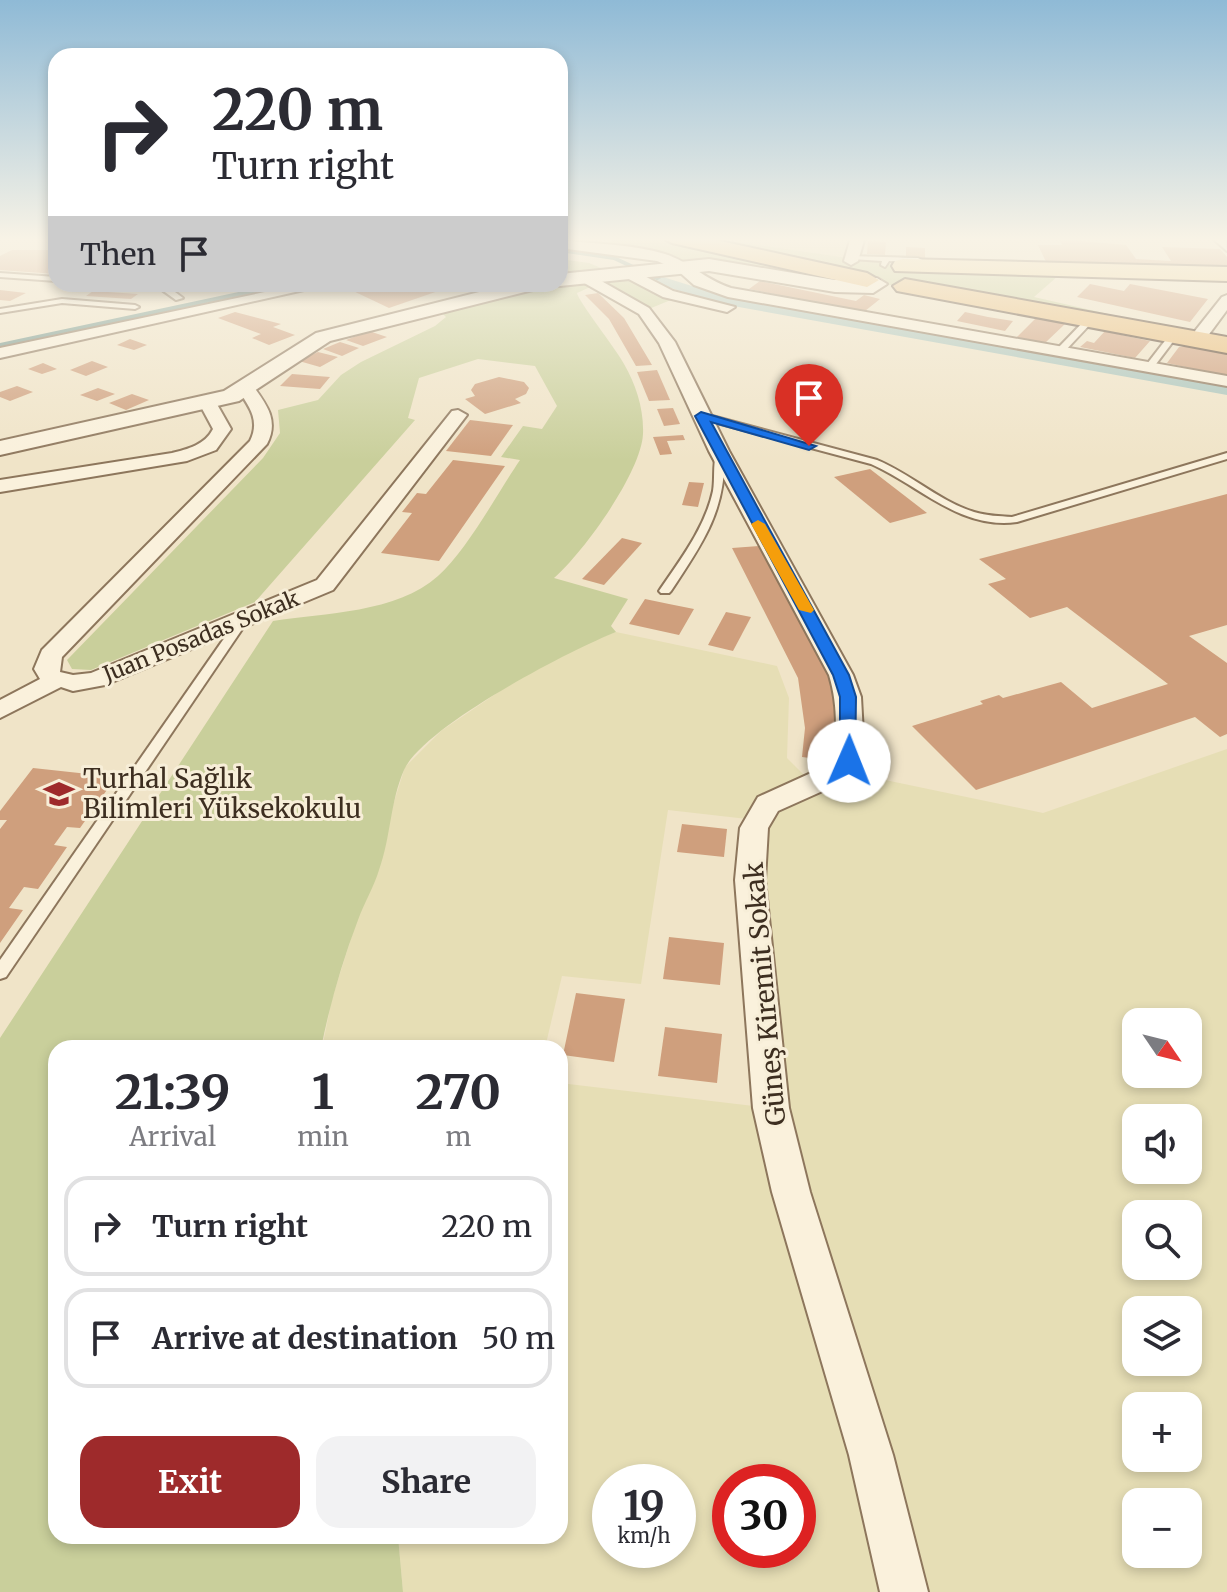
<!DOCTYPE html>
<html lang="en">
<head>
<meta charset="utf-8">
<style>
	:root { --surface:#fff; --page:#f2f2f3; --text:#2b2b33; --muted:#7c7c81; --line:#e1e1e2; --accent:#9e2a2b }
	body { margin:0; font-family:Merriweather,serif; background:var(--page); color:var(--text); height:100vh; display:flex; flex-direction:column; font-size:30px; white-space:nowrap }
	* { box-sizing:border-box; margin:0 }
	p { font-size:26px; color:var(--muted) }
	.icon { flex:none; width:44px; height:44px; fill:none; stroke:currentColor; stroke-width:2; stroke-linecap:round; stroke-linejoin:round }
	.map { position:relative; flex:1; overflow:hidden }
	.sheet { position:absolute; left:48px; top:1040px; width:520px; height:504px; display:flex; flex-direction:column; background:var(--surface); border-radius:24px; box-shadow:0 4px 12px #0003 }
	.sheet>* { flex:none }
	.hud { position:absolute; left:48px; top:48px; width:520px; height:244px; border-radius:24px; box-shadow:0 4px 12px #0003; background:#fff; color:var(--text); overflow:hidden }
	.needle { width:52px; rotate:125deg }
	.controls { position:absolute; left:1122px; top:1008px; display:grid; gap:16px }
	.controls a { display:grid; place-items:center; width:80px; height:80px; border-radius:16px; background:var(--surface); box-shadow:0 4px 12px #0003; font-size:40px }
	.speed { position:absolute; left:592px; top:1464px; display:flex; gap:16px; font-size:40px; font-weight:700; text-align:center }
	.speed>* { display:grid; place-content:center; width:104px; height:104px; border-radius:50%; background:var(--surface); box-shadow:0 4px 12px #0003; line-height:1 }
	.speed small { font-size:20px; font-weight:400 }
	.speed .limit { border:12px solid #d22; background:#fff; color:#111 }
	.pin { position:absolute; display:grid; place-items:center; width:68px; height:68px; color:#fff; margin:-82px -34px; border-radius:50% 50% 50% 0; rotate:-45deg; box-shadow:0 0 8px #0007 }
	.pin .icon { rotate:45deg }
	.me { position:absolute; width:88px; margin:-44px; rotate:1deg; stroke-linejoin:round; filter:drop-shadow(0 0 6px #0008) }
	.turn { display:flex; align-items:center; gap:28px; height:168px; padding:0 32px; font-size:36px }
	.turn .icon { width:104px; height:104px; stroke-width:2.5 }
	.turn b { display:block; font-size:56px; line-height:68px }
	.then { display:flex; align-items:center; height:76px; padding:0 32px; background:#0003; gap:16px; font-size:30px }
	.eta { display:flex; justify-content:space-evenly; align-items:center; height:136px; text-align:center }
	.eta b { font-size:48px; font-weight:700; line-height:56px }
	.primary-button { display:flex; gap:16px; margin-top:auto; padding:16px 32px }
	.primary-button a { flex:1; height:92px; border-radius:24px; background:var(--accent); color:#fff; font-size:32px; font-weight:700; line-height:92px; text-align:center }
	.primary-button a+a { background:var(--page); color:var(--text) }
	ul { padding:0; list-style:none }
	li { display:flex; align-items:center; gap:24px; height:100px; margin:0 16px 12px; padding:0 16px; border:4px solid var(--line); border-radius:24px }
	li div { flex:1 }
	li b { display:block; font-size:30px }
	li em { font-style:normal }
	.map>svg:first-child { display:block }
	.farmland { fill:#e6deb5; fill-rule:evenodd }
	.green { fill:#c9cf9b }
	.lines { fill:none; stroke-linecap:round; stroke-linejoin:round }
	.stream { stroke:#6f938a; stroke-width:4 }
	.canal { fill:#a9c4bc; fill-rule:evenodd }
	.building { fill:#cf9f7d }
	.service-casing { stroke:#8d765c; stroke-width:4 }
	.minor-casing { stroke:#8d765c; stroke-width:4 }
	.tertiary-casing { stroke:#8d765c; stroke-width:4 }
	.primary-casing { stroke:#5b4430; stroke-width:4 }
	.trunk-casing { stroke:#5b4430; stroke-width:4 }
	.service { fill:#faf1dc; fill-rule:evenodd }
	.minor { fill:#faf1dc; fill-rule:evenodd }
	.tertiary { fill:#faf1dc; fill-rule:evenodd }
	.primary { fill:#f3d9a0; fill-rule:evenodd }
	.trunk { fill:#eabe7c; fill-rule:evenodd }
	.route { fill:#1a73e8; stroke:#114b97; stroke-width:2 }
	.slow { fill:#f59e0b }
	.labels { text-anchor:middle; stroke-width:6; stroke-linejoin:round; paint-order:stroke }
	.far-street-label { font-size:22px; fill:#3d2e20; stroke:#f7eed8 }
	.poi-label { font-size:26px; fill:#3d2e20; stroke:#f7eed8; text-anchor:start }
	.street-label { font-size:26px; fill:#3d2e20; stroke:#f7eed8 }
</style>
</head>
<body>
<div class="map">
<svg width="1227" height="1592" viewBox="0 0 1227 1592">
	<rect width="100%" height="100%" fill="#f0e4c8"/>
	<!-- farmland -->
	<g class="farmland">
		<polygon points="745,237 858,237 851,261 738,242"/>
		<path d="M 616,632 L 777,666 L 789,698 L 787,758 L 813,784 L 842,771 L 1043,813 L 1227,749 L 1227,1592 L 403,1592 L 398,1536 L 560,1536 L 560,1083 L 771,1108 L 756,820 L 668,810 L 641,984 L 562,976 L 545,1048 L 322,1048 L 332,999 L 405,767 L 441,731 L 512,683 L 584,644 ZM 1136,1022 L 1188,1022 L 1188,1074 L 1136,1074 ZM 1136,1118 L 1188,1118 L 1188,1170 L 1136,1170 ZM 1136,1214 L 1188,1214 L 1188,1266 L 1136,1266 ZM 1136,1310 L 1188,1310 L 1188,1362 L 1136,1362 ZM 1136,1406 L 1188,1406 L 1188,1458 L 1136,1458 ZM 610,1482 L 678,1482 L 678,1550 L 610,1550 ZM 730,1482 L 798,1482 L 798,1550 L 730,1550 ZM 1136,1502 L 1188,1502 L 1188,1554 L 1136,1554 Z"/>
	</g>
	<!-- green -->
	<g class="green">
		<polygon points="619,237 672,237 720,247 730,241 903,266 921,273 1058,276 1034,297 1117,316 1110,323 905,286 877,284 873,287 681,266 602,247"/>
		<path d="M 560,259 L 589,263 L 613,273 L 626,272 L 678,297 L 644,311 L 597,284 L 577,293 C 578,301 617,350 624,364 C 636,385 644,409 643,434 C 641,473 583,553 554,578 L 628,599 L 611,626 L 616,632 C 570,650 424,726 404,770 C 390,802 391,837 379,870 C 374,887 364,903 358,920 C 342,962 330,1004 321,1048 L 56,1048 L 56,1536 L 398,1536 L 403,1592 L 0,1592 L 0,1038 L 273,621 C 324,613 397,613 438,576 C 467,550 497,494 520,460 L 501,457 L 523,426 L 542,429 L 557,406 L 535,366 L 478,359 L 419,378 L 408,418 L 415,420 L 255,602 L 91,670 L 72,669 L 67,660 L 263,458 L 280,433 L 278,410 L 318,400 L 341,375 L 361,362 L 435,326 L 446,317 L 435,306 L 534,284 L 560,284 Z"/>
	</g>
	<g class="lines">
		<!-- stream -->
		<g class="stream">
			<polyline points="560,250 614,258 663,281"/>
			<polyline points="0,345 286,284"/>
		</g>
		<!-- canal -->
		<polygon class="canal" points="663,277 724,296 1227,385 1227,395 722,304 658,284 656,281"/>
	</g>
	<!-- building -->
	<g class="building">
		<polygon points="1059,239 1126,245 1136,259 1171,261 1162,247 1220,249 1227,257 1227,270 1047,264 1038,245 1062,245"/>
		<polygon points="868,241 886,242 885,255 867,254"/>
		<polygon points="906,247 925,248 925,258 906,257"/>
		<polygon points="12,250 56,250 56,274 0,270 0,256"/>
		<polygon points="760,281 856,301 864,295 880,299 865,311 846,309 749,289"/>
		<polygon points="372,284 438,284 447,288 389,308 351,290"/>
		<polygon points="1090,284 1124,291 1130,284 1208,299 1190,322 1077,297"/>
		<polygon points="0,290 26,293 10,301 0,300"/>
		<polygon points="93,291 138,294 131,299 86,296"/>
		<polygon points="598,293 624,318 652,365 636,366 609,319 585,295"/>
		<polygon points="235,312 281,324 273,327 295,335 269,345 252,338 261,334 218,318"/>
		<polygon points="965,312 988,317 1013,321 1005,331 957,321"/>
		<polygon points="1037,317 1066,323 1045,343 1017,337"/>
		<polygon points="369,331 387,337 363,346 346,340"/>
		<polygon points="1105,331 1126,336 1150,341 1135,358 1080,347 1087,341 1094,343"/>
		<polygon points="130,339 147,345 134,350 117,345"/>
		<polygon points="340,342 359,348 342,356 323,349"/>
		<polygon points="1192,346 1227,353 1227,376 1167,363 1179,347"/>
		<polygon points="318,352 338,357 320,367 299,361"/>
		<polygon points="92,361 108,367 86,376 70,370"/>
		<polygon points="43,363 57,369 42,374 28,369"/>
		<polygon points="657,370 670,400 649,401 637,372"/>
		<polygon points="292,374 330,377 320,389 280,386"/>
		<polygon points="499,377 524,382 529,388 526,394 515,399 521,403 485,414 465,399 475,396 471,390 475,384"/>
		<polygon points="17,386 33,392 10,401 0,397 0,392"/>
		<polygon points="98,388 115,394 97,401 80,395"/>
		<polygon points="132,394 149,400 126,410 109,403"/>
		<polygon points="673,408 680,424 664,426 657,409"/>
		<polygon points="470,420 513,425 491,456 446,451"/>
		<polygon points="683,435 685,440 667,441 672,454 660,455 653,437"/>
		<polygon points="453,460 505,466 439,561 381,553 412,513 402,512 417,493 426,494"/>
		<polygon points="870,469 927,513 890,523 834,477"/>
		<polygon points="689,482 704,483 698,507 682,505"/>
		<polygon points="1227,494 1227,625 1189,636 1227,663 1227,734 1220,737 1195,717 976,790 912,726 983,704 980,701 999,695 1003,698 1061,682 1092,708 1168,684 1067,607 1030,618 988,584 1006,579 979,559"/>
		<polygon points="622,538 642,543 604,585 582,579"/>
		<polygon points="759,546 829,677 835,698 834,761 802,757 805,728 798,678 732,548"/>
		<polygon points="645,599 669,604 694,609 679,635 629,624"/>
		<polygon points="726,612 751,617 733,651 708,645"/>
		<polygon points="33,768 116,777 80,828 67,827 54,845 67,847 38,889 24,887 9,908 23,910 0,943 0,829 7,820 0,820 0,811"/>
		<polygon points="682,824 727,829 724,857 677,852"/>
		<polygon points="669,937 724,943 720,985 663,979"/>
		<polygon points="576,993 625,999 614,1062 563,1055"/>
		<polygon points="665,1027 722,1034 717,1083 658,1076"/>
	</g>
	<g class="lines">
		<!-- service casing -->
		<g class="service-casing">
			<g id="service">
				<polygon points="850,256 918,258 922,260 918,262 889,261 885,267 881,265 882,261 852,259"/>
				<polygon points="0,273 56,277 56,281 0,277"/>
				<polygon points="127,284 167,286 183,298 176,300 162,290"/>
				<polygon points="62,299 135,305 139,307 135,309 62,303 0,313 0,309"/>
				<polygon points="1088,317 1095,319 1064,352 1058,352 1058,348"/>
				<polygon points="1171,333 1178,335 1153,368 1147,368 1147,364"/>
				<path d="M 701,413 L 877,460 C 911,474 939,501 974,512 C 987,516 999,516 1012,517 L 1227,453 L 1227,459 L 1017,522 C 960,530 919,485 871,464 L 698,418 L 696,416 Z"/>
				<path d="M 716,454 L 724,456 C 726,512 700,547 671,591 L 669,593 L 661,593 L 659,591 C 680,560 705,528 713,491 C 715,479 713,466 716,454 Z"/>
				<polygon points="243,615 249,619 6,977 0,979 0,960 239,617"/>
			</g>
		</g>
		<!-- minor casing -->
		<g class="minor-casing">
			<g id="minor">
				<polygon points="851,237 865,237 858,261 851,265 844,261"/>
				<polygon points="1211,237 1226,237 1227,251"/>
				<path d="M 560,240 C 593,244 633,244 665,254 C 690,262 704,279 731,288 L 1227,376 L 1227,386 L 728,297 L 694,285 L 676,269 L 657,261 L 560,248 Z"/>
				<polygon points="621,269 631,269 673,291 735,307 727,312 663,297 621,275"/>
				<path d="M 579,274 L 589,274 L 649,308 L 675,342 L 729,451 L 853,675 L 861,697 L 863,734 L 860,766 L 845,781 L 778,811 L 768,828 L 765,880 L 789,1108 L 810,1192 L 893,1455 L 928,1592 L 880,1592 L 849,1455 L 772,1192 L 753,1108 L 735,880 L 740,828 L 758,797 L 833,763 C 837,732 838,705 829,675 L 709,451 L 659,343 L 639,314 L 579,280 Z"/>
				<polygon points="303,284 331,284 0,358 0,348"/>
				<polygon points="1227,295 1227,310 1207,337 1195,337 1195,331 1222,297"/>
				<path d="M 247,385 L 253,386 C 267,405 279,421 267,444 L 62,657 L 60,672 L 73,675 L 91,673 L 317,580 L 452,411 L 458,410 L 467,415 L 333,590 L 105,685 L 73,691 L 61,687 L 0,718 L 0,700 L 40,679 L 34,669 L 42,650 L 250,441 C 260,421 250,407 238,390 Z"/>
				<path d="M 208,398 L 214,399 L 231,429 L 216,450 L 187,461 L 0,492 L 0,480 L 172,453 C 188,449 205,445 213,429 L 199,403 Z"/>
			</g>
		</g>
		<!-- tertiary casing -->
		<g class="tertiary-casing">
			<g id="tertiary">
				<polygon points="709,259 835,280 877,278 887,284 873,293 835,292 709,271 560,286 553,284 560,284 560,274"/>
				<polygon points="511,284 544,284 541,288 330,341 239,401 0,455 0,441 224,391 316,333"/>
			</g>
		</g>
		<!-- primary casing -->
		<g class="primary-casing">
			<polygon id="primary" points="903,259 1227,267 1227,281 895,271 892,266 895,261"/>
		</g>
		<!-- trunk casing -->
		<g class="trunk-casing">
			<g id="trunk">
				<polygon points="661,237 702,237 867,273 879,280 867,287 672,243"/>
				<polygon points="905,279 1227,337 1227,353 897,291 893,286"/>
			</g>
		</g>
		<!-- service -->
		<use href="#service" class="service"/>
		<!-- minor -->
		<use href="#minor" class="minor"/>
		<!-- tertiary -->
		<use href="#tertiary" class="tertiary"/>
		<!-- primary -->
		<use href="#primary" class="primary"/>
		<!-- trunk -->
		<use href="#trunk" class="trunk"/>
	</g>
	<!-- sky -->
	<linearGradient id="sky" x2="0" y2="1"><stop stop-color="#8fbad6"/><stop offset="0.52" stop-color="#f8f3e6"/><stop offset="1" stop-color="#f8f3e6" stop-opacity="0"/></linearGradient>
	<rect width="1227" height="460" fill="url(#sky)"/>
	<!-- route -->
	<polygon class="route" points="701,412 816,446 809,450 711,422 849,675 856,697 855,765 843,765 840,761 840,697 833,675 695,416"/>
	<!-- slow -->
	<polygon class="slow" points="758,520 765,524 814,610 811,613 799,610 751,524"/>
	<!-- icons -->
	<defs>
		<g id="university-bare" transform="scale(2.4)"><path d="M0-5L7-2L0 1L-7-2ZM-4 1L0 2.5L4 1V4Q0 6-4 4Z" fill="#9e2a2b" stroke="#f7eed8" stroke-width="2.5" paint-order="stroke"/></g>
	</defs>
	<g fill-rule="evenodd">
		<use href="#university-bare" x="59" y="794"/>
	</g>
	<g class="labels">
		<!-- far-street labels -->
		<g class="far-street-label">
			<text transform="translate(201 636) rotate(-22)" y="8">Juan Posadas Sokak</text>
		</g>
		<!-- poi labels -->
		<g class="poi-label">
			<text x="83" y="788">Turhal Sağlık<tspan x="83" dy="30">Bilimleri Yüksekokulu</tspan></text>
		</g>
		<!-- street labels -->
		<g class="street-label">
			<text transform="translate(765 994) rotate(-95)" y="9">Güneş Kiremit Sokak</text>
		</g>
	</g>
</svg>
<div class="controls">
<a><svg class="needle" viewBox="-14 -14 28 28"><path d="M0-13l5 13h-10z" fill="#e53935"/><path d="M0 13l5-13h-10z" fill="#7c7c81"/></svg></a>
<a><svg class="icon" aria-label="sound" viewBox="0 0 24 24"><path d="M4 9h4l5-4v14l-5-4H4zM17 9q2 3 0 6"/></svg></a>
<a><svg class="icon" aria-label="search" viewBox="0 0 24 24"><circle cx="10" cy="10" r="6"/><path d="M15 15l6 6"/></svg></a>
<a><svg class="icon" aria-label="layers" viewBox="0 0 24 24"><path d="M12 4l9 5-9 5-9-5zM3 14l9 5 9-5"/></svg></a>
<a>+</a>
<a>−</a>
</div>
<div class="speed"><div>19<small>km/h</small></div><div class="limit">30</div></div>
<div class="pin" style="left:809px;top:446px;background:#d93025"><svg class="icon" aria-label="arrive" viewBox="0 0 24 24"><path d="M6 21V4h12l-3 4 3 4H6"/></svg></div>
<svg class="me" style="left:849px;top:761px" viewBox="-20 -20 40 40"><circle r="19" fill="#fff"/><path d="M0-13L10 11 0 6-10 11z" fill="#1a73e8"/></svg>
<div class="hud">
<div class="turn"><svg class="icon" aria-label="right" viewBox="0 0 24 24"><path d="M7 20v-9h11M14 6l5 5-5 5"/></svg><div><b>220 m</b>Turn right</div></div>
<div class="then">Then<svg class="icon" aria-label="arrive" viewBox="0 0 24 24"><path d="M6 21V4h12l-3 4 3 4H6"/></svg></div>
</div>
<section class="sheet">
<div class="eta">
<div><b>21:39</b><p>Arrival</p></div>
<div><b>1</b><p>min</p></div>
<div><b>270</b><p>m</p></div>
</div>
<ul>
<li><svg class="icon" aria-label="right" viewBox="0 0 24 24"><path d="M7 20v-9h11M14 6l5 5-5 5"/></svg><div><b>Turn right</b></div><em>220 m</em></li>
<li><svg class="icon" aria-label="arrive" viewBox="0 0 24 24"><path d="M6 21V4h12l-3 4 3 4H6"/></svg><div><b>Arrive at destination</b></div><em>50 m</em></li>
</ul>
<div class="primary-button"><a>Exit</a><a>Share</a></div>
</section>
</div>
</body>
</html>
